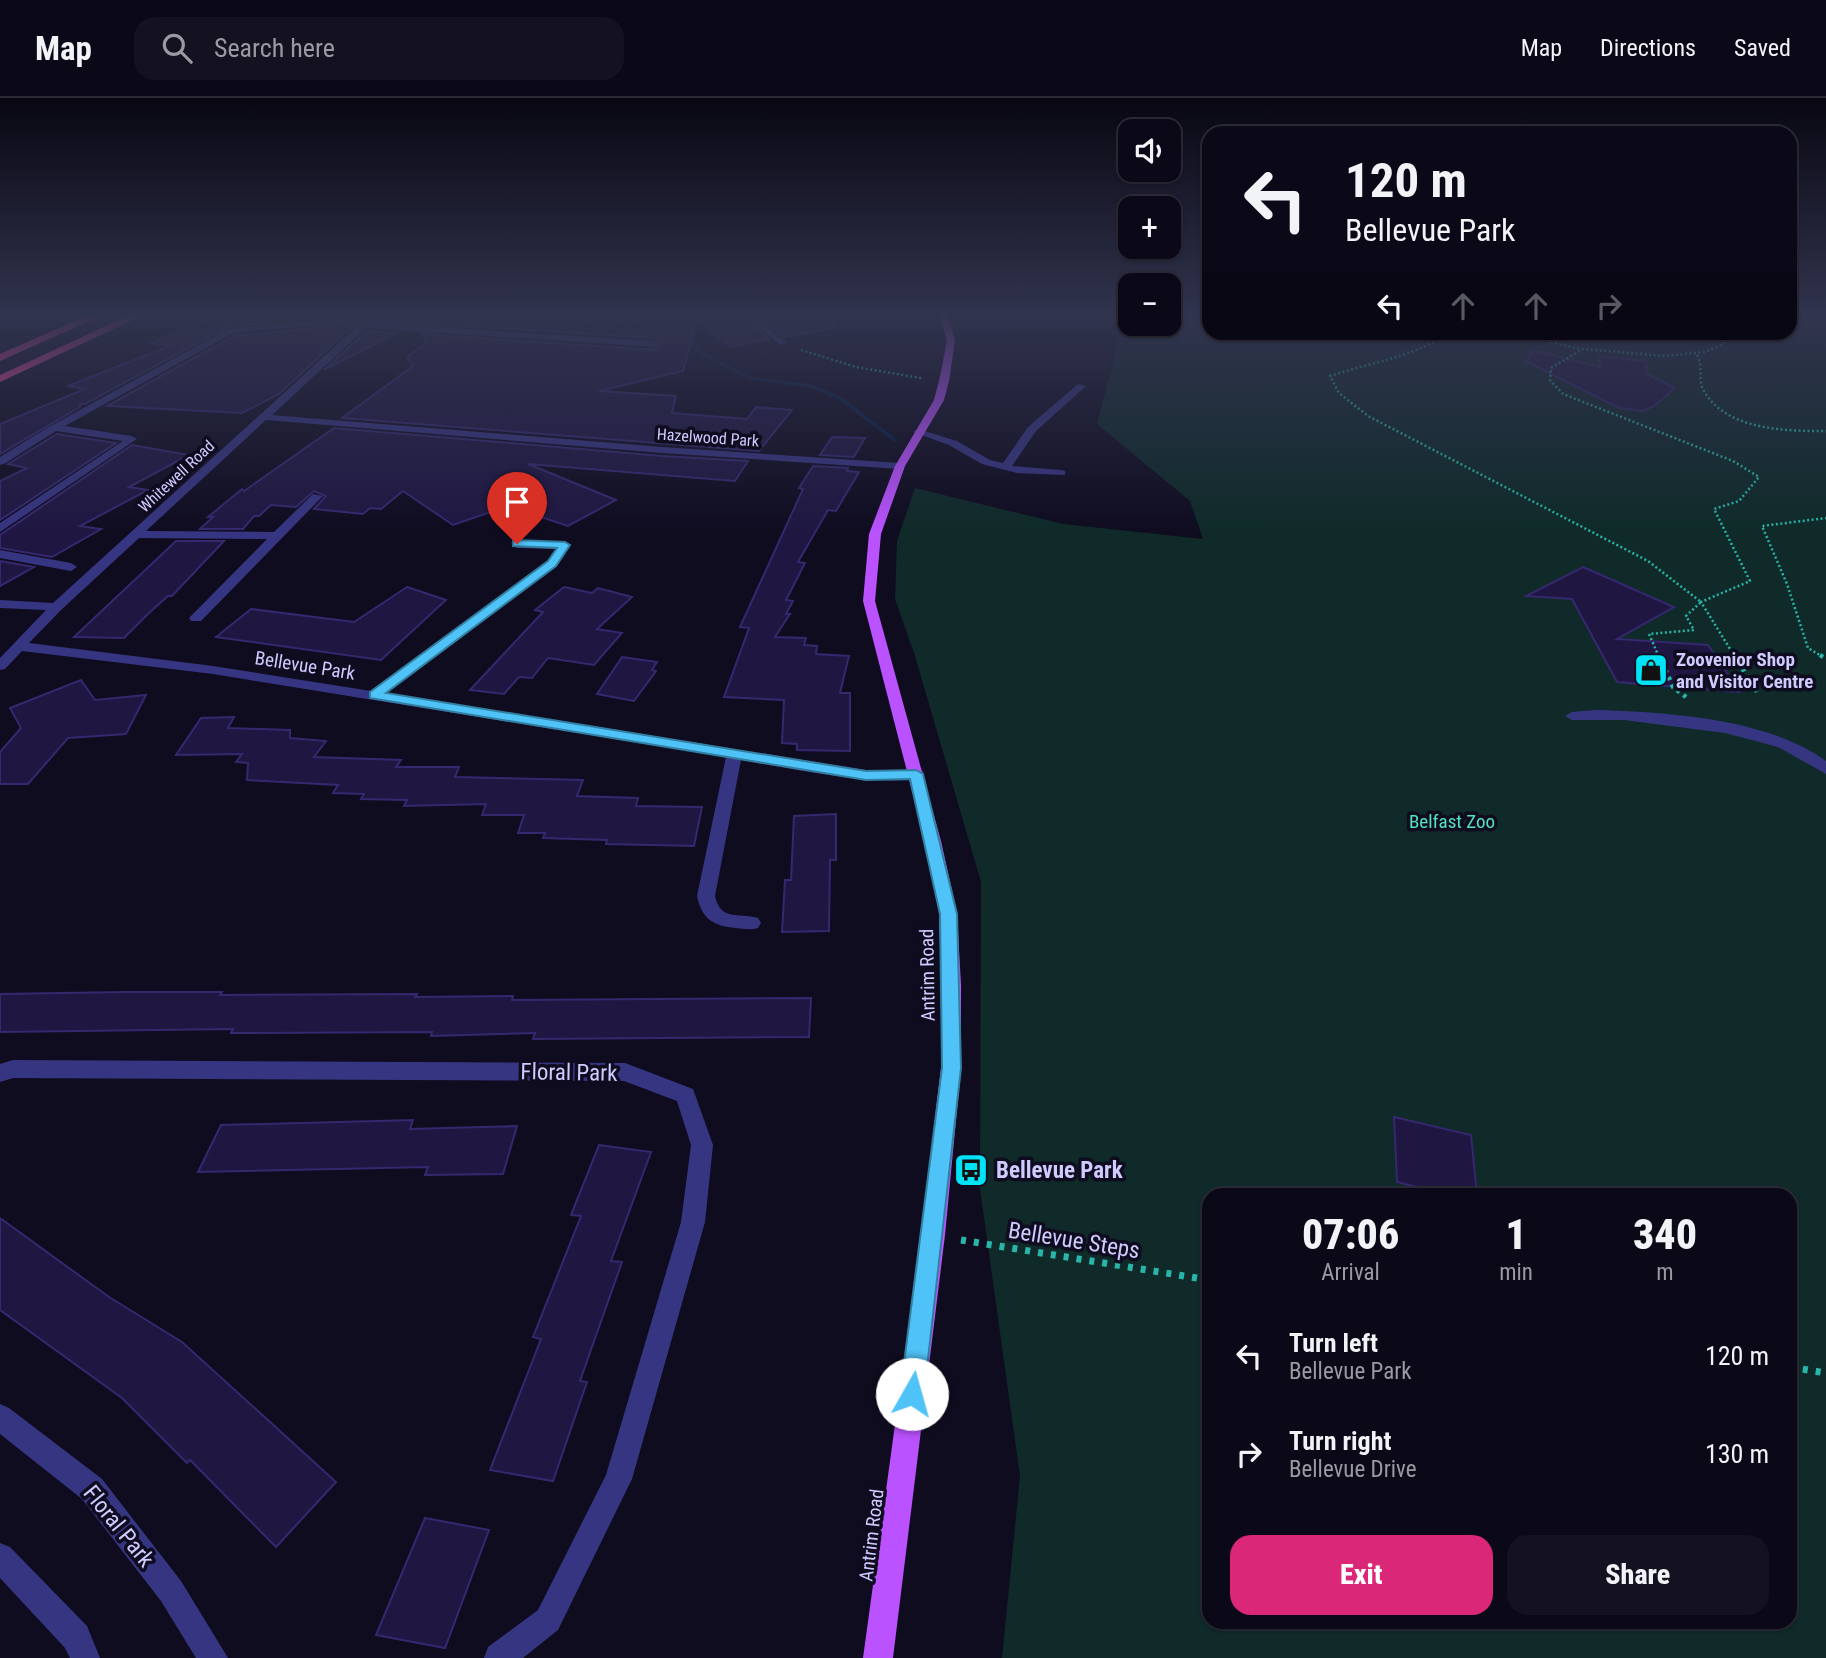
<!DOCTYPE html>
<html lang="en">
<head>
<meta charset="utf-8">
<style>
	:root { --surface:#0b0918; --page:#141221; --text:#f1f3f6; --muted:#9a9aa2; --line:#2b2a37; --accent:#db2777 }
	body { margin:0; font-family:"Roboto Condensed",sans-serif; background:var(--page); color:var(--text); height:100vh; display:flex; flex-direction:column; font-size:26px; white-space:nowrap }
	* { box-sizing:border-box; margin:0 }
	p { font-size:23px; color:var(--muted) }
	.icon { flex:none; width:38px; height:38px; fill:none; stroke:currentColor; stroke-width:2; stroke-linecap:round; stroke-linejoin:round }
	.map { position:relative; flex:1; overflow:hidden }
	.details { position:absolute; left:1202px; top:1090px; width:595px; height:441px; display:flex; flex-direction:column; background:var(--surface); border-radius:21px; box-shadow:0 2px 5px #0004,0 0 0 2px var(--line) }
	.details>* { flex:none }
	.top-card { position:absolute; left:1202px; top:28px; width:595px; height:214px; border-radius:21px; box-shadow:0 2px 5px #0004,0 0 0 2px var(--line); background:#0b0918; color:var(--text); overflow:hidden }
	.buttons { position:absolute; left:1118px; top:21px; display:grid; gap:14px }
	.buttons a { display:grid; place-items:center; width:63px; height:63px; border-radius:14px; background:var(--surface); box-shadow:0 2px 5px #0004,0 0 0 2px var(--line); font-size:35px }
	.pin { position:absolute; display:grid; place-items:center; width:60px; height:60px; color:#fff; margin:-72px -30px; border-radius:50% 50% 50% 0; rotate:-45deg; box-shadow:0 0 7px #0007 }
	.pin .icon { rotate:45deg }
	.me { position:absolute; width:77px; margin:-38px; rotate:7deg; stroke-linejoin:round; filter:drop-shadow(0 0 5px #0008) }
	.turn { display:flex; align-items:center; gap:24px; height:147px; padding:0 28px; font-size:32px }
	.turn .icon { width:91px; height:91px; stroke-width:2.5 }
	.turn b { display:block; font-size:49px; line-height:60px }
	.lanes { display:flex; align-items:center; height:66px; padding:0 28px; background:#0003; justify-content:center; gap:35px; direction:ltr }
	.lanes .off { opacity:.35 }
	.eta { display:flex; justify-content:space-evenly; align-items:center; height:119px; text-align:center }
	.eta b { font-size:42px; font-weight:800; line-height:49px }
	.primary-button { display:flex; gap:14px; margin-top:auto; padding:14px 28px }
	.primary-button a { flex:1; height:80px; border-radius:21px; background:var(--accent); color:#fff; font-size:28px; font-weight:800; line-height:80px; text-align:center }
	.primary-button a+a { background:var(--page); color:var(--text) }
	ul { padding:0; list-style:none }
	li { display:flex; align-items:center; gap:21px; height:98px; padding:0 28px }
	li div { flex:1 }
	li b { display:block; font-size:26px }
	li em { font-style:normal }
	header { display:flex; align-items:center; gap:42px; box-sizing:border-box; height:98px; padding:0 35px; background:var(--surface); border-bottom:2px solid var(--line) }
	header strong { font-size:33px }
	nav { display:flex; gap:38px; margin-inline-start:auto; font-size:24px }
	.search { width:490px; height:63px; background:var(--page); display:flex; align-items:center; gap:18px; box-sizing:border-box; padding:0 24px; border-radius:21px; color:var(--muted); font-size:26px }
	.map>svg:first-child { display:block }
	.green { fill:#0f2a29; fill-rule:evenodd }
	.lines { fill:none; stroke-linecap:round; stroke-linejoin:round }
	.stream { fill:#091f42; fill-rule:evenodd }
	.building { fill:#1f1742; stroke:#35286f; stroke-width:2 }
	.path-far2 { stroke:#29b5a9; stroke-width:2.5; stroke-dasharray:2 2.5; stroke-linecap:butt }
	.path-far1 { stroke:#29b5a9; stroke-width:4.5; stroke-dasharray:3.5 4.5; stroke-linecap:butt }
	.path { stroke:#29b5a9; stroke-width:7; stroke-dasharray:5 8; stroke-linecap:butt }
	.minor { fill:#363581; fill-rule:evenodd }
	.major { fill:#ba52ff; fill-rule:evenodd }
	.highway { fill:#ff46a3; fill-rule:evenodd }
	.route { fill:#4fc3f7; stroke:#337fa1; stroke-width:2 }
	.labels { text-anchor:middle; stroke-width:7; stroke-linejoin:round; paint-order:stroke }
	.far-street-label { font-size:16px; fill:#d0cbff; stroke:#0f0c20 }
	.poi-label { font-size:19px; font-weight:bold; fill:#d0cbff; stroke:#0f0c20; text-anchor:start }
	.street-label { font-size:19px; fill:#d0cbff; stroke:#0f0c20 }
	.park-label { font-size:19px; fill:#53e3bb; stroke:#0f0c20 }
	.near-street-label { font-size:23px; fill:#d0cbff; stroke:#0f0c20 }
	.near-poi-label { font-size:23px; font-weight:bold; fill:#d0cbff; stroke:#0f0c20; text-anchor:start }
</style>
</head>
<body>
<header>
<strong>Map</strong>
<div class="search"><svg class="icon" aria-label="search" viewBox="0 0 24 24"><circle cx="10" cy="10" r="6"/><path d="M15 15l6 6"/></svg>Search here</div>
<nav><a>Map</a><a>Directions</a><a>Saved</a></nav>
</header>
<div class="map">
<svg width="1826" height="1560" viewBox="0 0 1826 1560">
	<rect width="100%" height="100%" fill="#0f0c20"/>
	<!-- green -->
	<path class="green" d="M 1126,215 L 1130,215 L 1130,226 L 1169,226 L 1169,215 L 1209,215 L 1209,234 L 1790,234 L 1790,215 L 1826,215 L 1826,1560 L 1002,1560 L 1020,1378 L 980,1091 L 981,784 L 915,558 L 895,501 L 897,443 L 915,390 L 1063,426 L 1203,441 L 1190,403 L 1097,326 ZM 1209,1097 L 1790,1097 L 1790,1524 L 1209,1524 Z"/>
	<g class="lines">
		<!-- stream -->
		<polygon class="stream" points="659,215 664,215 706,256 752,279 811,286 842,299 899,343 894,344 838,301 810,290 749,281 702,258"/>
	</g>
	<!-- building -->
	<g class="building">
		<polygon points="287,215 368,215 287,223"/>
		<polygon points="384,215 488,215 591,223 598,220 630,225 687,215 739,215 769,241 731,249 697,222 683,273 599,293 676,298 672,315 747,321 756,309 792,312 759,353 342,320 413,268 407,259 427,244 422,236 656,252 663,246 656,240 377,223"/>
		<polygon points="755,215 832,215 833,230 784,239"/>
		<polygon points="217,217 272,224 227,229 85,306 80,306 80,309 0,356 0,326 85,291 68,288 170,248 151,245"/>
		<polygon points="355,226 279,296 242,315 107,308 234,238"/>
		<polygon points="367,233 396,235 324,272"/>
		<polygon points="1532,252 1600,269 1599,258 1646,263 1647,276 1675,290 1654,308 1643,313 1619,310 1527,264"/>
		<polygon points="334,330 662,358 748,363 735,383 528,366 616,402 568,428 508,408 453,427 403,393 381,411 370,410 363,416 314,411 326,398 314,393 296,409 271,407 259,418 254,418 243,431 200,431 213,419 208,419 242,391 244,393"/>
		<polygon points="57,336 116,345 0,422 0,383 27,370 8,366"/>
		<polygon points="832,339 865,340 854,359 820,357"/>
		<polygon points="132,347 189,357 129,389 148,392 80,428 101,431 52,459 0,450 0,437"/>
		<polygon points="813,368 848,370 847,373 859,374 836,413 828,412 798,464 805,465 786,502 793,503 786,516 790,516 775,539 806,540 804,547 817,548 816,556 849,558 840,595 850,595 850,653 797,652 797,646 782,645 784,602 724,599 749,530 740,529 803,391 799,390"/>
		<polygon points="176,443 224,443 172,498 168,498 149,515 124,540 74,539"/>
		<polygon points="0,463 34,469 0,488"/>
		<polygon points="1583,469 1674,509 1617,541 1708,547 1740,594 1617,584 1572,501 1526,498"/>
		<polygon points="407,489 446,502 381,562 216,539 251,511 354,524"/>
		<polygon points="564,489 592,495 598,490 632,499 597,531 622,535 594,567 548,560 532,580 519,579 504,596 470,592 543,514 535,512"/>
		<polygon points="622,559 657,564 652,572 656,573 634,603 597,596"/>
		<polygon points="81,582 95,602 146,597 126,636 68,640 28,686 0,686 0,654 21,630 10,610"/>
		<polygon points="234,619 228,630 290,632 290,640 326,643 314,659 401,662 396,669 459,669 455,679 583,682 577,698 638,700 636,708 702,709 694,748 606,746 607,742 543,740 545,735 518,735 524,717 482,717 486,706 404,708 407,702 361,701 364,696 333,695 338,687 247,682 248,665 236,664 242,656 176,657 201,620"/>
		<polygon points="836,716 836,762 830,762 829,833 782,834 785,782 791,782 794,718"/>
		<polygon points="123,894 222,894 220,897 417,896 415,899 513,898 512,902 811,900 809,939 533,941 535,935 431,938 432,934 231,935 233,931 0,934 0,896"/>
		<polygon points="1394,1019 1471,1037 1477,1097 1448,1097 1397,1084"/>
		<polygon points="413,1022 410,1031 517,1028 503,1076 425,1077 428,1069 198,1074 221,1027"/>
		<polygon points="599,1047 651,1054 611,1163 622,1164 580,1283 587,1284 553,1383 490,1372 541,1241 533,1239 581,1118 571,1117"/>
		<polygon points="0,1120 109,1199 182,1244 336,1384 276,1449 190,1362 187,1365 122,1300 0,1212"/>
		<polygon points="425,1420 489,1432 445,1550 376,1537"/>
	</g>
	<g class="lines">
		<!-- path-far2 -->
		<g class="path-far2">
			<polyline points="0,220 11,215"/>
			<path d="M 1449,234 C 1413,260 1371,264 1330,278 L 1339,295 L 1368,318 L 1648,463 L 1701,504 L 1686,518 L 1694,532 L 1649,536 L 1659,559"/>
			<polyline points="1507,234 1580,251"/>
			<polyline points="1734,234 1721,247 1705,254 1664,258 1583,251 1551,270 1550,282 1563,296 1733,363 1759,379 1739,403 1714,411 1750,483 1701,504 1735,559"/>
			<polyline points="801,252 856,269 921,280"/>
			<path d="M 1697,257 C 1704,271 1697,281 1704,293 C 1727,333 1787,333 1826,333"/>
			<polyline points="1823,559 1808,550 1787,486 1762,428 1826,420"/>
		</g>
		<!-- path-far1 -->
		<g class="path-far1">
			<polyline points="1659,557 1673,589 1686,599"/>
			<polyline points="1734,557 1759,597"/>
			<polyline points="1820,557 1826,561"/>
		</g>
		<!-- path -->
		<g class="path">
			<polyline points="961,1142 1209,1182"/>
			<polyline points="1790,1269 1826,1275"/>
		</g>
		<!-- minor -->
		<g class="minor">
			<path d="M 372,215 L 381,215 L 371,225 L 656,243 L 660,246 L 656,249 L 366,230 L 272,317 L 662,349 L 900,365 L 905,368 L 900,371 L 662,355 L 266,322 L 146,433 L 274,434 L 313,396 L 323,398 L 201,523 L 191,523 L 189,520 L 267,441 L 139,440 L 61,512 L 29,545 L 213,568 L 371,593 L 548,463 L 556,451 L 517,450 L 511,446 L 513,443 L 568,445 L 570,448 L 556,469 L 386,595 L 866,672 L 922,672 L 924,676 C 907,695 770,667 741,662 L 715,798 C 721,824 738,814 758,820 L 761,825 L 758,830 C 751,832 744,831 736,830 C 713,828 702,821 697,798 L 726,659 L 213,576 L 22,553 L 5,571 L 0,572 L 0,560 L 46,512 L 0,510 L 0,502 L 53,505 L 363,223 L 233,235 L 65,328 L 132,338 L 137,341 L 0,434 L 0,425 L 123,343 L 56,333 L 4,366 L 0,367 L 0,359 L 47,330 L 228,231 L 369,218 Z"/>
			<polygon points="742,215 751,215 787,245 780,247"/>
			<polygon points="1078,286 1086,288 1036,333 1012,368 1061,372 1065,373 1065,377 1017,375 982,366 949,347 913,334 918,331 957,343 990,362 1003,365 1028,329"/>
			<polygon points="0,452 71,465 77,469 71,473 0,460"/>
			<path d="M 1595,612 C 1665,614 1768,620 1826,663 L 1826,676 L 1778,649 L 1725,635 L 1624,622 L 1572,622 L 1565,618 L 1572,614 Z"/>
			<polygon points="13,962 625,965 693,991 713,1047 705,1124 632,1381 558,1532 523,1560 484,1560 488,1549 538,1512 606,1377 681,1124 691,1047 677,1003 624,983 13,980 0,984 0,966"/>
			<polygon points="0,1306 9,1310 102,1381 181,1483 228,1560 196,1560 161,1503 82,1401 0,1336"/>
			<polygon points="0,1445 10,1449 87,1528 100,1560 70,1560 65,1550 0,1480"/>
		</g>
		<!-- major -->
		<polygon class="major" points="939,215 947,215 955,243 949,283 944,302 905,368 881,436 875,503 941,743 957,815 961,887 961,970 945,1137 893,1560 863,1560 921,1137 941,970 941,887 939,815 925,743 863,503 869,436 895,368 934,302 939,283 947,243"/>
		<!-- highway -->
		<g class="highway">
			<polygon points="93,215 107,215 0,263 0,256"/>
			<polygon points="134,215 148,215 0,284 0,277"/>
		</g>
	</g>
	<!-- sky -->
	<linearGradient id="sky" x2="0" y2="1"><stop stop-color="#080712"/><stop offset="0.5" stop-color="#31344e"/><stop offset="1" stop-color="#31344e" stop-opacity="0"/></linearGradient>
	<rect width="1826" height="434" fill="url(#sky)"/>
	<!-- route -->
	<polygon class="route" points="517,442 565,444 570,447 556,468 386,595 866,673 916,672 923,676 957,816 961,970 924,1296 921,1304 912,1308 904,1304 900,1296 942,970 940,816 910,681 866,682 370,600 370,594 548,463 557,450 513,448 513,443"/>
	<!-- icons -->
	<defs>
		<g id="shop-square" transform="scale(1.75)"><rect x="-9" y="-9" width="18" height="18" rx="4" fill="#00e3f6" stroke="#0f0c20"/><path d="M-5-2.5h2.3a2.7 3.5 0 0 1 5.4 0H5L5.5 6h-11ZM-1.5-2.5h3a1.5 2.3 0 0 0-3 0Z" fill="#111"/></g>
		<g id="bus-square" transform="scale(1.75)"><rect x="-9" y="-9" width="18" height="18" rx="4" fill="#00e3f6" stroke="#0f0c20"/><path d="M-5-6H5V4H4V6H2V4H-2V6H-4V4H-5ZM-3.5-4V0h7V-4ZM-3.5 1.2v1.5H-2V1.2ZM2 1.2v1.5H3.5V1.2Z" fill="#111"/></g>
	</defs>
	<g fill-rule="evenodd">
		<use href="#shop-square" x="1651" y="572"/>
		<use href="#bus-square" x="971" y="1072"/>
	</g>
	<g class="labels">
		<!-- far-street labels -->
		<g class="far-street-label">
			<text transform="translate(708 339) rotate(4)" y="6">Hazelwood Park</text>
			<text transform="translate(176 378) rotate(-43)" y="6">Whitewell Road</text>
		</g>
		<!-- poi labels -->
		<g class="poi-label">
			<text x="1676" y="568">Zoovenior Shop<tspan x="1676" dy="22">and Visitor Centre</tspan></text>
		</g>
		<!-- street labels -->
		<g class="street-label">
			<text transform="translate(305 567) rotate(9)" y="7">Bellevue Park</text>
			<text transform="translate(927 877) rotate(-91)" y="7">Antrim Road</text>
			<text transform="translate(871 1437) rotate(-83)" y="7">Antrim Road</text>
		</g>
		<!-- park labels -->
		<g class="park-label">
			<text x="1452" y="730">Belfast Zoo</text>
		</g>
		<!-- near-street labels -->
		<g class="near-street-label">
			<text transform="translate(569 974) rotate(1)" y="8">Floral Park</text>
			<text transform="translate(1074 1142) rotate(9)" y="8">Bellevue Steps</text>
			<text transform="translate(119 1428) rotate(51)" y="8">Floral Park</text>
		</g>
		<!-- near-poi labels -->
		<g class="near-poi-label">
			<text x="996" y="1080">Bellevue Park</text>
		</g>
	</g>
</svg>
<div class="buttons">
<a><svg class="icon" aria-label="sound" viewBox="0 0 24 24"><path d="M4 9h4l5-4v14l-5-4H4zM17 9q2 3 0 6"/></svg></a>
<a>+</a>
<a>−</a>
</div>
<div class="pin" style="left:517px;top:446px;background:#d93025"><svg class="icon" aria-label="arrive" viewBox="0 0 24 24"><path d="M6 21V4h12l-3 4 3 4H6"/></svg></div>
<svg class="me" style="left:912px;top:1296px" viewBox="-20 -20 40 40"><circle r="19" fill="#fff"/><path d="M0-13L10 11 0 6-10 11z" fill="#4fc3f7"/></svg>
<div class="top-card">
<div class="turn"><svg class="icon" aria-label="left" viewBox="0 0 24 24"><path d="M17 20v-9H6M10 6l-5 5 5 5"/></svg><div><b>120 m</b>Bellevue Park</div></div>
<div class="lanes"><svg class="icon" aria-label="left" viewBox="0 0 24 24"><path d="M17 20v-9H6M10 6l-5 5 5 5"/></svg><svg class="icon off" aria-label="ahead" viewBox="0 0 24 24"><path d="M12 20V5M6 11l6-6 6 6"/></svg><svg class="icon off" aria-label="ahead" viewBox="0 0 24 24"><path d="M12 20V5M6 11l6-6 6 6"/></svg><svg class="icon off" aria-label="right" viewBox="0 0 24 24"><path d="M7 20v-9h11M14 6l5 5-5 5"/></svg></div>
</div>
<section class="details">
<div class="eta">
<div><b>07:06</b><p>Arrival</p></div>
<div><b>1</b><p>min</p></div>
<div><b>340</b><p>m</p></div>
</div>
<ul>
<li><svg class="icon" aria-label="left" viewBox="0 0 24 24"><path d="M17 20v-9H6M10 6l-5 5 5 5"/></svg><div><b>Turn left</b><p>Bellevue Park</p></div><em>120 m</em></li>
<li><svg class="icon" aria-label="right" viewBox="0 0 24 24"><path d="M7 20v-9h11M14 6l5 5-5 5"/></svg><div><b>Turn right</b><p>Bellevue Drive</p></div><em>130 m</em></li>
</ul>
<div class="primary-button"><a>Exit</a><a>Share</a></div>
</section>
</div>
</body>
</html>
